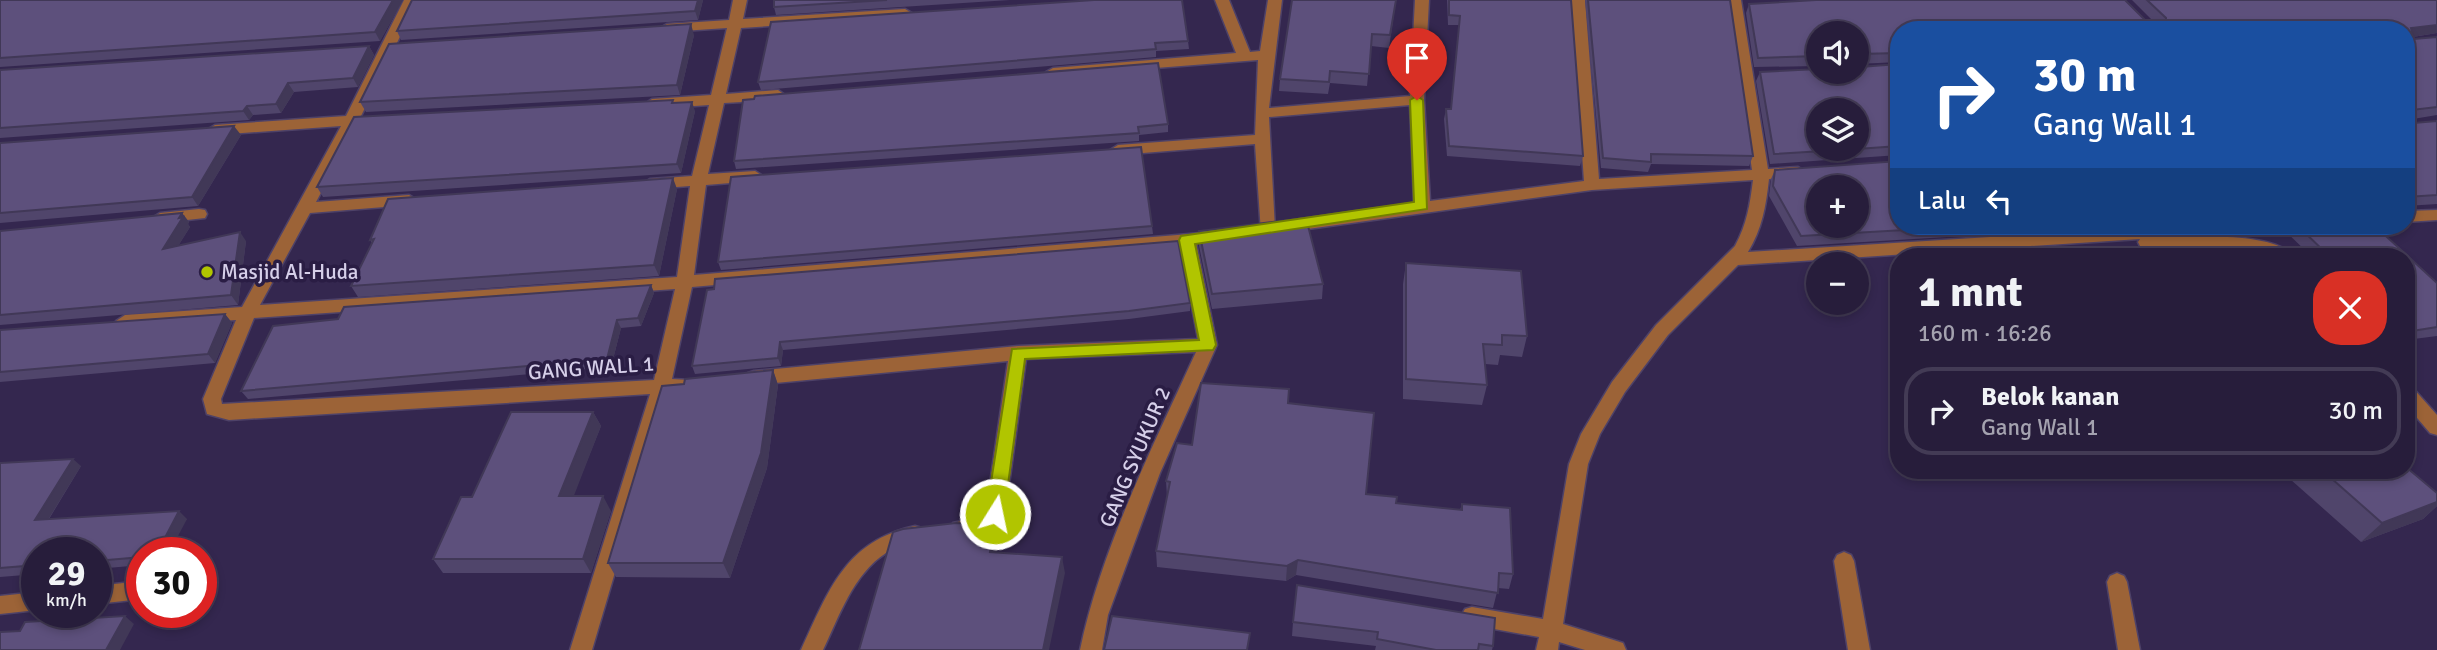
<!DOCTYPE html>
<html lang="id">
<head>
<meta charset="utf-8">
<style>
	:root { --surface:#271d3b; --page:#2f2642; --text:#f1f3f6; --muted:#a4a2af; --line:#433b55 }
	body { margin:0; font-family:Signika,sans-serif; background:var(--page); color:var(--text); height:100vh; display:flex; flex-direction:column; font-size:26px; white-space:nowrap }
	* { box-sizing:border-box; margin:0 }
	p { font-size:23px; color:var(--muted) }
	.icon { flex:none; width:38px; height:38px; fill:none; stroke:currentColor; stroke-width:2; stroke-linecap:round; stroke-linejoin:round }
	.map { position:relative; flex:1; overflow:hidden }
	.sheet { position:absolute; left:1890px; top:248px; width:525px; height:231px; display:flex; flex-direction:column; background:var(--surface); border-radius:28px; box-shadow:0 4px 10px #0003,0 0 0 2px var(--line) }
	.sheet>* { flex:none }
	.hud { position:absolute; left:1890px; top:21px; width:525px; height:214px; border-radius:28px; box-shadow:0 4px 10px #0003,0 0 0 2px var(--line); background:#1a4fa0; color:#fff; overflow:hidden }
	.controls { position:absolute; left:1806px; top:21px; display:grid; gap:14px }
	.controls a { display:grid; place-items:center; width:63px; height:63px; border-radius:50%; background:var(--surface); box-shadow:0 4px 10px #0003,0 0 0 2px var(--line); font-size:35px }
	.speed { position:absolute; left:21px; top:537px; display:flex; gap:14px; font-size:35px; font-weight:700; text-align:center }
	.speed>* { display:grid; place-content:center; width:91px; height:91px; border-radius:50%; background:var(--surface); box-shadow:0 4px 10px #0003,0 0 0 2px var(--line); line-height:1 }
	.speed small { font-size:18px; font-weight:400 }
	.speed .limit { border:10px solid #d22; background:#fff; color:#111 }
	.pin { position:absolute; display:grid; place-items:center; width:60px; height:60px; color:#fff; margin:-72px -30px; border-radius:50% 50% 50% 0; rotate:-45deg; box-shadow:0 0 7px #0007 }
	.pin .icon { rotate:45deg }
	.me { position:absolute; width:77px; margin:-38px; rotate:10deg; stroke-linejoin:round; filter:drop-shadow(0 0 5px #0008) }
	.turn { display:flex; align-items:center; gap:24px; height:147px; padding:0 28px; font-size:32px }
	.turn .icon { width:91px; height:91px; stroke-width:2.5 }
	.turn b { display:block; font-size:49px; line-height:60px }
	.then { display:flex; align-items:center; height:66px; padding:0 28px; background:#0003; gap:14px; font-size:26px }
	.round { display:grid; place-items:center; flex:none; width:74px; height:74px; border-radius:28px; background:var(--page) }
	.headline { display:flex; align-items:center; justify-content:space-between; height:119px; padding:0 28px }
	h1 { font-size:42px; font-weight:800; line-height:52px }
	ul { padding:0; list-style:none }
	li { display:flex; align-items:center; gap:21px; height:88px; margin:0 14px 10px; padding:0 14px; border:4px solid var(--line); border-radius:28px }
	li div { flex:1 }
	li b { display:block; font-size:26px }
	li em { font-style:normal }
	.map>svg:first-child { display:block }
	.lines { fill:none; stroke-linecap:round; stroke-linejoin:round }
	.minor-casing { stroke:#4e4268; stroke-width:3 }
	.minor { fill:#9c6337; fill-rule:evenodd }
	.wall { fill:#50456b }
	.shaded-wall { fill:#413857 }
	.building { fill:#5d507c; stroke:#413857; stroke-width:2; fill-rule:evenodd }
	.route { fill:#b1c500; stroke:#738000; stroke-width:2 }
	.poi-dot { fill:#b1c500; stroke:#2a1d44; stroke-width:2.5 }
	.labels { text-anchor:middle; stroke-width:7; stroke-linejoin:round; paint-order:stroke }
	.poi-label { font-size:21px; fill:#d6cfe9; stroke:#2a1d44; text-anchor:start }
	.street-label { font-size:21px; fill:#d6cfe9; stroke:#2a1d44 }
</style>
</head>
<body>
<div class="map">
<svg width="2437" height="650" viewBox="0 0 2437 650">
	<rect width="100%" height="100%" fill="#34274f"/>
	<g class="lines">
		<!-- minor casing -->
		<g class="minor-casing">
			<g id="minor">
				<path d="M 404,0 L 418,0 L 361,116 L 366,120 L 357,125 L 316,202 L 409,195 L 417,200 L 409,205 L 310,213 L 260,305 L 677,277 L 690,186 L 650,189 L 642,184 L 650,179 L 692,176 L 709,105 L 652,109 L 645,104 L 652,99 L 711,95 L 727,28 L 667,32 L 660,28 L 667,24 L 729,20 L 733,0 L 747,0 L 743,19 L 905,9 L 912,13 L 905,17 L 741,28 L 726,94 L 778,90 L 785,95 L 778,100 L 724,103 L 708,174 L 755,171 L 763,176 L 755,181 L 706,185 L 694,275 L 1226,231 L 1228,235 L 1226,239 L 1196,243 L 1217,345 L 1160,473 L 1108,615 L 1102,650 L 1080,650 C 1101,549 1153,446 1196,352 L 1026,359 L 1005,514 C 996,531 971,541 953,535 L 950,529 L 953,523 L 979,517 L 986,511 L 1008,361 L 754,385 L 748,383 L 745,378 L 748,373 L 754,371 L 1018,346 L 1198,339 L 1180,244 L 692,287 L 672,379 L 690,380 L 693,385 L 690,390 L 668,393 L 592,650 L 570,650 L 650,394 L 229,420 L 207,414 L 203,399 L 236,320 L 125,327 L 116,321 L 125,315 L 242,307 L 341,126 L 215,135 L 207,130 L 215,125 L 346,116 ZM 675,289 L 654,380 L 222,404 L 221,399 L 254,318 Z"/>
				<path d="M 1215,0 L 1229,0 L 1250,52 L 1260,51 L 1268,0 L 1282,0 L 1269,108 L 1410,96 L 1415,0 L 1429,0 L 1424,100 L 1430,201 L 1584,181 L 1571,0 L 1585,0 L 1599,179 L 1752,170 L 1727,0 L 1741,0 L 1768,169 L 1798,167 L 1806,172 L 1798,177 L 1769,179 C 1766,206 1762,229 1748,252 L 2166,226 L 2257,226 L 2249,232 L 2170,237 C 2199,237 2276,232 2294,257 L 2273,257 L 2241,250 L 2146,248 L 2140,246 L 2138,242 L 2140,239 L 1738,265 L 1668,335 L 1625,392 L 1600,434 L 1588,464 L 1563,624 L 1623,643 L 1626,650 L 1585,650 L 1559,642 L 1558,650 L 1536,650 L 1539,637 L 1472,625 L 1465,623 L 1461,616 L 1465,609 L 1472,607 L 1543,619 L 1569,464 L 1581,434 L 1612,382 L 1656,325 L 1735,246 C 1747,224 1750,204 1753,180 L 1592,190 L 1286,232 L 1278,226 L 1280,222 L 1414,203 L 1410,105 L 1269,117 L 1275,229 L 1273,233 L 1261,233 L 1255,144 L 1118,155 L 1110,150 L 1118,145 L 1255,135 L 1258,60 L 1053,76 L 1046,72 L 1053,68 L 1236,53 Z"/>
				<polygon points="199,209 205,210 207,214 205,218 160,223 152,218 160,213"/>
				<polygon points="2437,210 2437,220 2406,222 2406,211"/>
				<polygon points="2406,385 2412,387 2437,415 2437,435 2430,433 2406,405"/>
				<path d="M 915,526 L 922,528 L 925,534 L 922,540 C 910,544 897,546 886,553 C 853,574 839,617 823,650 L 801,650 C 829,590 845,541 915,526 Z"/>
				<polygon points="1844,552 1851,555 1854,561 1870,650 1848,650 1834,561 1837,555"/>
				<polygon points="2117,573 2124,576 2127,582 2140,650 2118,650 2107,582 2110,576"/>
				<polygon points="142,581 142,599 96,604 96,586"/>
				<polygon points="37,592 37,610 0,614 0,596"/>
			</g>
		</g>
		<!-- minor -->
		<use href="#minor" class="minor"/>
	</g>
	<!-- wall -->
	<g class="wall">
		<polygon points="0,0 403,0 380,41 0,67"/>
		<polygon points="412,0 703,0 698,20 401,40 397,31"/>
		<polygon points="774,0 1010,0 776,15 774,7"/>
		<polygon points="1292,0 1396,0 1389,48 1371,46 1367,86 1330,83 1328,94 1279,91 1280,79"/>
		<polygon points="1447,0 1571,0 1583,156 1580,166 1447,156 1444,119 1446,109 1451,109 1459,25 1448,25"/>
		<polygon points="1585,0 1730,0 1753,156 1749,166 1651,164 1648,172 1601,168"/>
		<polygon points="2132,0 2437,0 2437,34 2437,33 2413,37 2414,39 2437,37 2437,117 2437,115 2413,119 2414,123 2437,121 2437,204 2406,206 2406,30 1899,30 1899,62 1857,64 1857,33 1818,33 1818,66 1754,67 1746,13 1749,4 2154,22"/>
		<polygon points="771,22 1188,41 1189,49 1156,51 1156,57 761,90 758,82"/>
		<polygon points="694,35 680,95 366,112 360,102"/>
		<polygon points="369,46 374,55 358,87 294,92 281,113 253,115 249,120 0,138 0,70"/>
		<polygon points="1899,64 1899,155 1770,164 1756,81 1760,72"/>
		<polygon points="674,103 695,111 681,173 323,197 317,187"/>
		<polygon points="1168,124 1168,132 1139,135 1139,141 736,169 734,161"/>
		<polygon points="241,135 198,206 0,223 0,143"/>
		<polygon points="1775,170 1899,226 2127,226 1797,246 1769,196 1771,179"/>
		<polygon points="677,189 659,276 358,297 351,286 372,243 370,240"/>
		<polygon points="182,213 189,222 188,224 190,227 178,246 246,241 238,305 0,325 0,231"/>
		<polygon points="1152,226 1153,234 721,270 718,262"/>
		<polygon points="2280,226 2375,226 2437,283 2437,336 2406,340 2406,257 2312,257"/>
		<polygon points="1199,231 1323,284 1322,299 1212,309 1199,246"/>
		<polygon points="1406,263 1527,336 1522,357 1500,355 1498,365 1485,364 1487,385 1482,405 1403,399 1403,284"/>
		<polygon points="651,285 654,293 641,326 621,328 611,367 248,399 241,391 338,319"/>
		<polygon points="707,290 1190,303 1190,311 1129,319 783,350 781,366 695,374 692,366"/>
		<polygon points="225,314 232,323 215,363 0,382 0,330"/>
		<polygon points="773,370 778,385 767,468 730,578 616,577 608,563 684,384"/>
		<polygon points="1288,403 1366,494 1396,503 1460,510 1462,504 1513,574 1509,589 1498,588 1493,608 1296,575 1286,581 1157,567 1156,551 1167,497 1166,481 1192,445"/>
		<polygon points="593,412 601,426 573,496 611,511 591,573 443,573 433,559 472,497"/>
		<polygon points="0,463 81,466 49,519 187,519 142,553 142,565 96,569 96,553 37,553 37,574 0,577"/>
		<polygon points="2281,471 2406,471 2437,493 2437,506 2423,519 2361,542"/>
		<polygon points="1293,622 1493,646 1492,650 1375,650 1376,646 1292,636"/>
	</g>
	<!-- shaded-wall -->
	<g class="shaded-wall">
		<polygon points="393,0 403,0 380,41 375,32"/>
		<polygon points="698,0 703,0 698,20 695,11"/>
		<polygon points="691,24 694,35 680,95 677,85"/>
		<polygon points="2437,25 2437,33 2406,38 2411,28"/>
		<polygon points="369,46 374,55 358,87 353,78"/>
		<polygon points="288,83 294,92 281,113 276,104"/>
		<polygon points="692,102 695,111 681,173 677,164"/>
		<polygon points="247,106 253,115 249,120 243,111"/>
		<polygon points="234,126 241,135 198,206 192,197"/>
		<polygon points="673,178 677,189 659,276 654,265"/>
		<polygon points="182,213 189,222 188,224 190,227 170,259 163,249"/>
		<polygon points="240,232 246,241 238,305 231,295"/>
		<polygon points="651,285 654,293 641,326 638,318"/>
		<polygon points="225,314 232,323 215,363 208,354"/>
		<polygon points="617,320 621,328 611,367 607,359"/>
		<polygon points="780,342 783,350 781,366 778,358"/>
		<polygon points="773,370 778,385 767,468 730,578 723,563"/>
		<polygon points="593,412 601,426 568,511 559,496"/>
		<polygon points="73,459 81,466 43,528 35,520"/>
		<polygon points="603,496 611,511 591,573 583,559"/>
		<polygon points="2437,502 2437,506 2423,519 2361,542 2382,523"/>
		<polygon points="179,511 187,519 169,553 157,553"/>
		<polygon points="995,525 999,541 993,568 990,552"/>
		<polygon points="1062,557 1065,573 1049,650 1043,650"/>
		<polygon points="1298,560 1296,575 1286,581 1287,566"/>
		<polygon points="125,616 134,624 120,650 106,650"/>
	</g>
	<!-- building -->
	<g class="building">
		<polygon points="0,0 393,0 375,32 0,58"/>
		<polygon points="412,0 698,0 695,11 397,31"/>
		<polygon points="774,0 887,0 774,7"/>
		<polygon points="1094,0 1182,0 1188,41 1155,43 1156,49 758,82 771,22"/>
		<polygon points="1292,0 1396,0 1390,35 1372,34 1369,74 1330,71 1329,82 1280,79"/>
		<polygon points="1449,0 1571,0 1583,156 1449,146 1446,109 1451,109 1460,16 1449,15"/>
		<polygon points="1588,0 1730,0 1753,156 1651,154 1651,162 1603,158"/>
		<polygon points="1816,0 2125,0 2147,22 2166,22 2166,18 2147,0 2437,0 2437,25 2411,28 2414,39 2437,37 2437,107 2411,110 2414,123 2437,121 2437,195 2406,197 2406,30 1899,30 1899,53 1859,54 1858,60 1857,60 1857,33 1818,33 1818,56 1758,58 1749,4"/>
		<polygon points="691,24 677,85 360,102 389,44"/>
		<polygon points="369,46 353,78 288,83 276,104 247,106 243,111 0,128 0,70"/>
		<polygon points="1158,63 1168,124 1138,127 1139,133 734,161 743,100 754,99 755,96"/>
		<polygon points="1899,64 1899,146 1857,149 1857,110 1818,110 1818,149 1856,149 1774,154 1760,72 1818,69 1818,72 1857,72 1857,65 1860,67"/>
		<polygon points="673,100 672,103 692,102 677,164 317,187 354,117"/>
		<polygon points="234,126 192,197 0,213 0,143"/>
		<polygon points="1141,147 1152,226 718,262 731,177"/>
		<path d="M 1899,161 L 1899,226 L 1974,226 L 1801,236 L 1773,186 L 1775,170 ZM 1818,187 L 1857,187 L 1857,226 L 1818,226 Z"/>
		<polygon points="673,178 654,265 351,286 374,239 370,240 388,199"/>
		<polygon points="182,213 179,218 183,217 163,249 240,232 231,295 0,315 0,231"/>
		<polygon points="1306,218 1323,284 1212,294 1199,231"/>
		<polygon points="2298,226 2375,226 2437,283 2437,327 2406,332 2406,257 2330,257"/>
		<polygon points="1178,241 1190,303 1129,311 780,342 778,358 692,366 707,290 714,289 715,279"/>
		<polygon points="1406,263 1521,271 1527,336 1502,335 1502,345 1483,344 1487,385 1406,379"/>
		<polygon points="651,285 638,318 617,320 607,359 241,391 273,326 338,319 344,307"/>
		<polygon points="225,314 208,354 0,372 0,330"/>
		<polygon points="773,370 761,453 723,563 608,563 662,386 684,384 685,379"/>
		<polygon points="1201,383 1289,389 1288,403 1374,413 1366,494 1397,497 1396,503 1462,510 1462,504 1510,508 1513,574 1499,573 1498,593 1298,560 1287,566 1156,551 1170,482 1166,481 1177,443 1192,445"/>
		<polygon points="511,412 593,412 559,496 603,496 583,559 433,559 461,497 472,497"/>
		<polygon points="73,459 35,520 179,511 157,553 142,553 142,557 96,561 96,553 37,553 37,565 0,568 0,463"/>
		<polygon points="2406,467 2437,493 2437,502 2382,523 2323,471 2406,471"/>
		<polygon points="956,523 995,525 990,552 1062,557 1043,650 859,650 893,532 903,529"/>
		<polygon points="1297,585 1495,618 1493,646 1479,644 1478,650 1436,650 1377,639 1378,632 1293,622"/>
		<polygon points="125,616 106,650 0,650 0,632 20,631 25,622"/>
		<polygon points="1112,616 1250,633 1247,650 1104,650"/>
	</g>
	<!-- route -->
	<polygon class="route" points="1417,96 1423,100 1427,209 1195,244 1216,345 1213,350 1025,359 1004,514 1001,519 988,519 986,514 1012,349 1199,340 1179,240 1181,236 1414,202 1410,100"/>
	<!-- markers -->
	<circle class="poi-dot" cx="207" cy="272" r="7"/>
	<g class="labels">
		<!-- poi labels -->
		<g class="poi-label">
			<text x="221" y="279">Masjid Al-Huda</text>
		</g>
		<!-- street labels -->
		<g class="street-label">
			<text transform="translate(591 368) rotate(-4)" y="7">GANG WALL 1</text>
			<text transform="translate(1135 457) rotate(-67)" y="7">GANG SYUKUR 2</text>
		</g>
	</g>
</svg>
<div class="controls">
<a><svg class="icon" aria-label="sound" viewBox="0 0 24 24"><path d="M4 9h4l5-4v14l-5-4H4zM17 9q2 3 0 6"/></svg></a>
<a><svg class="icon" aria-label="layers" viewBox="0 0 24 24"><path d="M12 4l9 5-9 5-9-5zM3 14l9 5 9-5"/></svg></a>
<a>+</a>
<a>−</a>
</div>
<div class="speed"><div>29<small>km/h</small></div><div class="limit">30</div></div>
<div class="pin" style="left:1417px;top:100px;background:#d93025"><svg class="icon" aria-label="arrive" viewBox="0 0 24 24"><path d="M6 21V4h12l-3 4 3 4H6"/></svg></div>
<svg class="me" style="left:995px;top:514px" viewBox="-20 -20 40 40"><circle r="17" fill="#b1c500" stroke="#fff" stroke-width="3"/><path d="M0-11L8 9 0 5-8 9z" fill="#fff"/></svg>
<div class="hud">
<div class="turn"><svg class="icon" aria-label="right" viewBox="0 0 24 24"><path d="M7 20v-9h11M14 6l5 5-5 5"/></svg><div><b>30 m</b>Gang Wall 1</div></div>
<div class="then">Lalu<svg class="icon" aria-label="left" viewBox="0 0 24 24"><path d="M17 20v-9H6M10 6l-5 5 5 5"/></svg></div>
</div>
<section class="sheet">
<div class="headline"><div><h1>1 mnt</h1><p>160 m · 16:26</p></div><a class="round" style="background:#d93025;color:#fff"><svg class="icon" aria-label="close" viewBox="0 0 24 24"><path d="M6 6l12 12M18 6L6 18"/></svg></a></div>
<ul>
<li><svg class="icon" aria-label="right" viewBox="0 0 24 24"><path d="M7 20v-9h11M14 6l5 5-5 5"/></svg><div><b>Belok kanan</b><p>Gang Wall 1</p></div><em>30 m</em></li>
</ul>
</section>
</div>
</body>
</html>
